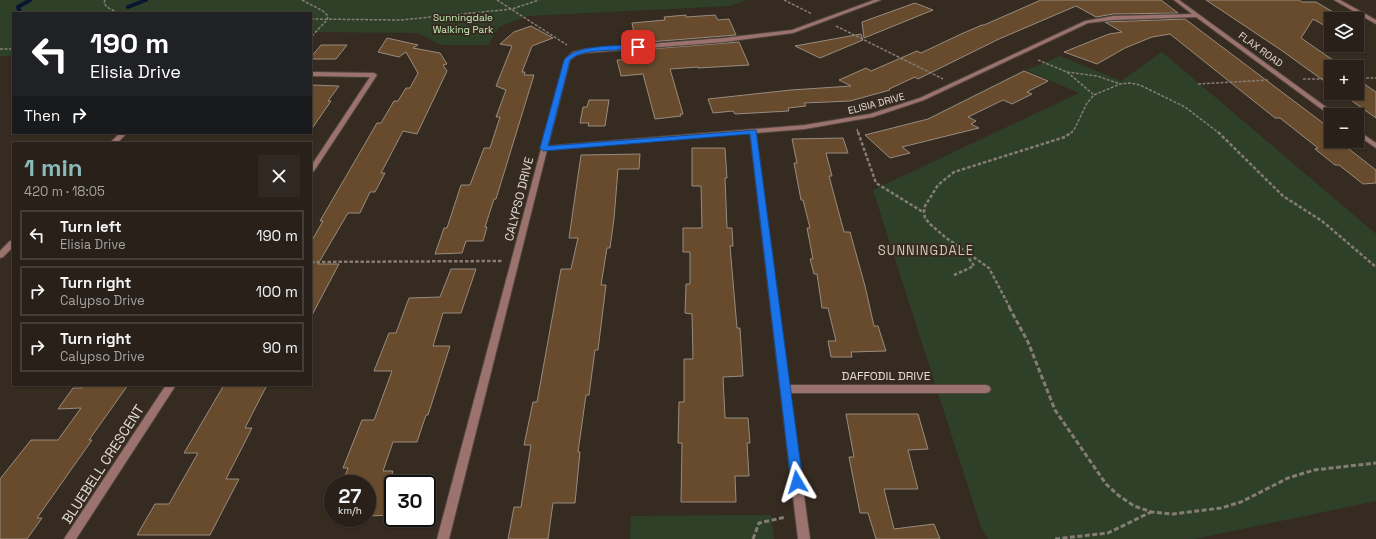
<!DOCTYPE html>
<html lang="en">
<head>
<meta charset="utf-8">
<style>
	:root { --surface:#282019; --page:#302822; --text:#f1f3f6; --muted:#a5a3a2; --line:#443e38; --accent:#8bbbb9 }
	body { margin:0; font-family:"Space Grotesk",sans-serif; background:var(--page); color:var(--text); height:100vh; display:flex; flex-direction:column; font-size:15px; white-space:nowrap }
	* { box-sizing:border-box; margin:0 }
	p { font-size:13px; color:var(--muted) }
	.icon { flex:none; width:22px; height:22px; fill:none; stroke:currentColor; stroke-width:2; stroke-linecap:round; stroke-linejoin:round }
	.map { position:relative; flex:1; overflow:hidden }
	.side { position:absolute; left:12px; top:142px; width:300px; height:244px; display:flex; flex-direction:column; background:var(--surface); border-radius:0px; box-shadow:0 1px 3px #0004,0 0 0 1px var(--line) }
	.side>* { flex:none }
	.guide { position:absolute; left:12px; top:12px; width:300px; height:122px; border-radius:0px; box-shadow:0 1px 3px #0004,0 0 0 1px var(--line); background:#202124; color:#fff; overflow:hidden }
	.tools { position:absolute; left:1324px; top:12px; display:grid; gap:8px }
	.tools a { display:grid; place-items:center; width:40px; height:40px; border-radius:0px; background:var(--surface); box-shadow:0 1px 3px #0004,0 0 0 1px var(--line); font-size:20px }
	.speed { position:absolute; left:324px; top:475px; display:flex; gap:8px; font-size:20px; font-weight:700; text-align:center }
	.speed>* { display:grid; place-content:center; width:52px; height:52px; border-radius:50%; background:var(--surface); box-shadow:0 1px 3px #0004,0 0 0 1px var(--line); line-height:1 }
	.speed small { font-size:10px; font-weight:400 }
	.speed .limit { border:2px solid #111; border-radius:6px; background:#fff; color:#111 }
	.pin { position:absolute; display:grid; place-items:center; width:34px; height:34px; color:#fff; margin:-17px; border-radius:8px; box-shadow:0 2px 6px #0006 }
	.me { position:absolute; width:44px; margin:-22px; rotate:353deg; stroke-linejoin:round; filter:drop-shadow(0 0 3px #0008) }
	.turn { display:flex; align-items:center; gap:14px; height:84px; padding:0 12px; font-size:18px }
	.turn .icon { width:52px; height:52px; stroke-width:2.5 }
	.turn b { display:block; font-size:28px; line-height:34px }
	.then { display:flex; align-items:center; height:38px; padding:0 12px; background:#0003; gap:8px; font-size:15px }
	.round { display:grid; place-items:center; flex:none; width:42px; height:42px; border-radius:0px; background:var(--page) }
	.summary { display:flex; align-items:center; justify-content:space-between; height:68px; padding:0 12px }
	h1 { font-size:24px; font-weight:700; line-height:30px; color:var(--accent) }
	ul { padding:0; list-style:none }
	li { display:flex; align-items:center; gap:12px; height:50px; margin:0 8px 6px; padding:0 4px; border:2px solid var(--line); border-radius:0px }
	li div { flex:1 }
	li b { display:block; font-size:15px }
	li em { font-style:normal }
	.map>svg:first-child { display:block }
	.green { fill:#2e4128 }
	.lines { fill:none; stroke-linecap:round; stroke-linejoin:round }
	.stream { stroke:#091531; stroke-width:4 }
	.building { fill:#684b2d; stroke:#988b7f }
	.street-casing { stroke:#52473e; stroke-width:2 }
	.path-far2 { stroke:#857c74; stroke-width:1.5; stroke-dasharray:3 1.5; stroke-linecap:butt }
	.path-far1 { stroke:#857c74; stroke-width:2.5; stroke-dasharray:3.5 2; stroke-linecap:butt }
	.path { stroke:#857c74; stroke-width:3; stroke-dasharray:5 2.5; stroke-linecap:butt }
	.street { fill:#9b726d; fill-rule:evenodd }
	.route { fill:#1a73e8; stroke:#114b97 }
	.labels { text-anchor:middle; stroke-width:4; stroke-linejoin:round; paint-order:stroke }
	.far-park-label { font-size:10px; fill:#c3efb6; stroke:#362b21 }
	.far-street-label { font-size:10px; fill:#e3dcd5; stroke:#362b21 }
	.street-label { font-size:12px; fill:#e3dcd5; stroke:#362b21 }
	.neighbourhood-label { font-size:13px; letter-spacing:1px; fill:#d3c5b8; stroke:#362b21 }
	.near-street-label { font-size:14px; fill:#e3dcd5; stroke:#362b21 }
</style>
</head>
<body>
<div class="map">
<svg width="1376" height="539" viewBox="0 0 1376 539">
	<rect width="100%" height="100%" fill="#362b21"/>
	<!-- green -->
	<g class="green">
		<polygon points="0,0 747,0 729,6 527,16 499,27 488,45 442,45 417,33 311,32 311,13 13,13 13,56 0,56"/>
		<polygon points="1162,52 1376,234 1376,501 1194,539 988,539 981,527 873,190 1079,93 1026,70 1060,56 1121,81"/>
		<polygon points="771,515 774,539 630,539 631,516"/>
	</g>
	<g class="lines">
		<!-- stream -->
		<g class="stream">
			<polyline points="128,7 146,0"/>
			<polyline points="20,13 18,7 30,0"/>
		</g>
	</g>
	<!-- building -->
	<g class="building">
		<polygon points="1041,0 1161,0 1178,13 1113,14 1096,17 1076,6 999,39 918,79 915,77 889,89 890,90 850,101 804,103 806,106 788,108 789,111 735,114 733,111 713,113 708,99 791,90 851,86 839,80 866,68 871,71 917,51 921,53 959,35 982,25 984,25"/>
		<polygon points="1206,0 1299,0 1302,2 1316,2 1345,19 1331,19 1331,28 1329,28 1313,19 1301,38 1343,67 1331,67 1331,86 1281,50"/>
		<polygon points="915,3 933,10 864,38 862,22"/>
		<polygon points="686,15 686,17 715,15 718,20 729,19 736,35 636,43 632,23 665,20 664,17"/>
		<polygon points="1185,19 1331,129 1331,147 1345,146 1376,170 1376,183 1363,184 1339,165 1335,165 1315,149 1318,148 1280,118 1275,118 1170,34 1152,37 1125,48 1097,64 1064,52 1109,34 1122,32 1105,22"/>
		<polygon points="531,26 553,38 532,46 522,72 525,72 524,75 534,75 496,199 494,199 485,227 487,227 483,241 466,241 462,253 435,254 444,228 447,228 461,185 470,185 484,148 490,148 500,117 496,117 506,90 496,86 512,46 500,44 514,32"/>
		<polygon points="861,34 863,40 820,58 795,46"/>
		<polygon points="387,38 418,45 413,48 440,53 447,64 443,65 447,71 417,134 403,131 381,173 385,173 375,192 370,192 360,213 348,213 318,264 339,264 311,317 311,242 323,221 320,221 377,123 381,123 394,101 398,101 406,88 410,88 418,73 406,52 399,57 378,52"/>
		<polygon points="739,42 749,65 698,68 698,67 670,69 683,114 680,114 681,116 655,119 643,74 621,76 617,60 639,59 637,50"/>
		<polygon points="321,45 347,45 336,59 311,59 311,57"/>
		<polygon points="1024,71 1048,81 1027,92 1032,94 1012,104 1003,100 968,117 976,121 971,124 979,128 902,147 910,153 890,158 865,135 928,119"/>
		<polygon points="1357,79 1376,92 1376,118 1341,93 1357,93"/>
		<polygon points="311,85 339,86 328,101 331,101 311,130"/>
		<polygon points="589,100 609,100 605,126 588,126 589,123 580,123 583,107 587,107"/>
		<polygon points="843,138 848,153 826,153 832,176 829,176 844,232 850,232 865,286 874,326 878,326 886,351 851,352 852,357 831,357 828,341 836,341 828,308 822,308 817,274 814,274 810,259 813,259 807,228 810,228 803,200 801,200 794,163 797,163 792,139"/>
		<polygon points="692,148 725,148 727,178 725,178 727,228 732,228 733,246 730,246 737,328 740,328 743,376 723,377 725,418 748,418 750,443 747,443 749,476 735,476 736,502 681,502 682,443 678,443 679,402 684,402 684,359 693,359 692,314 685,313 686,284 690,284 690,252 683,252 683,228 702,228 701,186 692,186"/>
		<polygon points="640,154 639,169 618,169 614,219 610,248 607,248 601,285 606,285 598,350 595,350 589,395 586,395 578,452 580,452 575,503 553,503 548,539 508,539 514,507 521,507 531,445 524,445 533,402 537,402 561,269 571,269 578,238 569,238 581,155"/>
		<polygon points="451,269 476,269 461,313 443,313 433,346 450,346 428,415 426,415 417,442 393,442 383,471 393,471 387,490 393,490 393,515 367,516 367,484 342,484 348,468 343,468 362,420 374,420 392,371 374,371 389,333 396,333 409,298 440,297"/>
		<polygon points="84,385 128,385 89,440 92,440 37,518 42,518 27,539 0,539 0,479 31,440 58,440 81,408 58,409 73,388 82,388"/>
		<polygon points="224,385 267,385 245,428 252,428 226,479 239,479 210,535 137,535 155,504 169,504 198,453 184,453"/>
		<polygon points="846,414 918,414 928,449 908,450 918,489 884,489 894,529 934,524 940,539 876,539 868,513 860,513 849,457 854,457"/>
	</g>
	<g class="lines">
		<!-- street casing -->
		<g class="street-casing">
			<g id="street">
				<polygon points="874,0 881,0 793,33 724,42 585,53 577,55 570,60 548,146 805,125 870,114 920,98 1085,21 1113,16 1192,14 1174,0 1179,0 1337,115 1331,116 1196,17 1113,20 1088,23 924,100 873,117 805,129 756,133 789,385 986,385 989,386 991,389 989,392 986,393 790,393 810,539 798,539 750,133 547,150 449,539 437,539 541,149 540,148 541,146 565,59 573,52 585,49 724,38 792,30"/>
				<polygon points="1334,0 1340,0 1376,20 1376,24"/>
				<polygon points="311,72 374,73 377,75 314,171 311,173 311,166 370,77 311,76"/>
				<polygon points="1357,130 1376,143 1376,148 1357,135"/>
				<polygon points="120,133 127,133 117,143 110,143"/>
				<polygon points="10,241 13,241 13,247 3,257 0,258 0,251"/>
				<polygon points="166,385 176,385 76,539 64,539"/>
			</g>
		</g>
		<!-- path-far2 -->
		<g class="path-far2">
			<polyline points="105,0 104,3 107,7 118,13"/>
			<polyline points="302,0 323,11 328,16 327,20 311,37"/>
			<polyline points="497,0 567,45"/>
			<polyline points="784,0 812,14"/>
			<polyline points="311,19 401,20 512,9 539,0"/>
			<polyline points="836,26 943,79"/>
			<polyline points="0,49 13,49"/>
			<polyline points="1038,60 1067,72 1094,95"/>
			<polyline points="1067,72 1097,76 1120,84"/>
			<polyline points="1357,78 1376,78"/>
			<polyline points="1303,79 1331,79"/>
			<polyline points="1198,84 1268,80"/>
			<polyline points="857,129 858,133"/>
			<polyline points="1071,133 1074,130 1087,103 1094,95 1120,84 1130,83 1140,85 1185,107 1219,133"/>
		</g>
		<!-- path-far1 -->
		<g class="path-far1">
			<polyline points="858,132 876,183 923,212"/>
			<polyline points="1218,132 1283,196 1322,221 1376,267"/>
			<polyline points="311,262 502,261"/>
			<polyline points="954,275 974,266 965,252"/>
			<polyline points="1010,308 989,268 945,237 930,224 925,218 924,212 925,206 938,185 954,172 1065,137 1072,132"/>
		</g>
		<!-- path -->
		<g class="path">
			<polyline points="1009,307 1028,342 1055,410 1106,484 1118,495 1134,506 1152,512 1173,514 1221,508 1241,502 1288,478 1314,470 1376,463"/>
			<polyline points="753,539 759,523 786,517"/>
			<polyline points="1055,539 1108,533 1151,512"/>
		</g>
		<!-- street -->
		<use href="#street" class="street"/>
	</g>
	<!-- route -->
	<path class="route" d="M 638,45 L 641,47 L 640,48 C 621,52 582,47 570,60 L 548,146 L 756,130 L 803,482 L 801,486 L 797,487 L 793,486 L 791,482 L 750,134 L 543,151 L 540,148 L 564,60 C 576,44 618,46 638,45 Z"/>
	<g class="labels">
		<!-- far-park labels -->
		<g class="far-park-label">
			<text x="463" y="21">Sunningdale<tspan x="463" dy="12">Walking Park</tspan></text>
		</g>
		<!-- far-street labels -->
		<g class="far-street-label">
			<text transform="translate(1261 49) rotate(36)" y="4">FLAX ROAD</text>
			<text transform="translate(876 103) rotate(-15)" y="4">ELISIA DRIVE</text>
		</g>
		<!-- street labels -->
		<g class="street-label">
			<text transform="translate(519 199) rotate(-76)" y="4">CALYPSO DRIVE</text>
			<text x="886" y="380">DAFFODIL DRIVE</text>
		</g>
		<!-- neighbourhood labels -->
		<g class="neighbourhood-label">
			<text x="926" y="255">SUNNINGDALE</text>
		</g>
		<!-- near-street labels -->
		<g class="near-street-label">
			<text transform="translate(103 464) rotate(-57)" y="5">BLUEBELL CRESCENT</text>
		</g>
	</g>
</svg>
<div class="tools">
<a><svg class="icon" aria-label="layers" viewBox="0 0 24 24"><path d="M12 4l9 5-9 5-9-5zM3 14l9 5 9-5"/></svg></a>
<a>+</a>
<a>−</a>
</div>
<div class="speed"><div>27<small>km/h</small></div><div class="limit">30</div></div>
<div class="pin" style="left:638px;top:47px;background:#d93025"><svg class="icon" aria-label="arrive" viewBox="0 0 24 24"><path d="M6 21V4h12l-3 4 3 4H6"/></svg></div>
<svg class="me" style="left:797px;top:482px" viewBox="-20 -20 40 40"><path d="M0-17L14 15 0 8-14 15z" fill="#1a73e8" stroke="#fff" stroke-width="4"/></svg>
<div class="guide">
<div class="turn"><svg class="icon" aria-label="left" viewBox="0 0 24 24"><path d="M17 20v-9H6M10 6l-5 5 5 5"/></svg><div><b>190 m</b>Elisia Drive</div></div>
<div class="then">Then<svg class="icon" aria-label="right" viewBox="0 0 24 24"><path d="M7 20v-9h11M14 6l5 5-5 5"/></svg></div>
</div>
<section class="side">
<div class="summary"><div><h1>1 min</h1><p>420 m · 18:05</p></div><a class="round"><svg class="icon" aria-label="close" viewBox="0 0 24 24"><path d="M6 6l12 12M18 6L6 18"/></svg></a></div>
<ul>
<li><svg class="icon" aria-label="left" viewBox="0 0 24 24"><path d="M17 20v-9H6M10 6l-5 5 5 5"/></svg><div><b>Turn left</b><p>Elisia Drive</p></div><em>190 m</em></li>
<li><svg class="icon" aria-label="right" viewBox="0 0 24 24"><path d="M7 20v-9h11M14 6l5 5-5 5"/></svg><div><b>Turn right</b><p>Calypso Drive</p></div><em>100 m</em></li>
<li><svg class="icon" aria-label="right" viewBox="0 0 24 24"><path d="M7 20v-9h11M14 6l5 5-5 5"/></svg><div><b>Turn right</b><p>Calypso Drive</p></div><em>90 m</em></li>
</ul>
</section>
</div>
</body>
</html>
